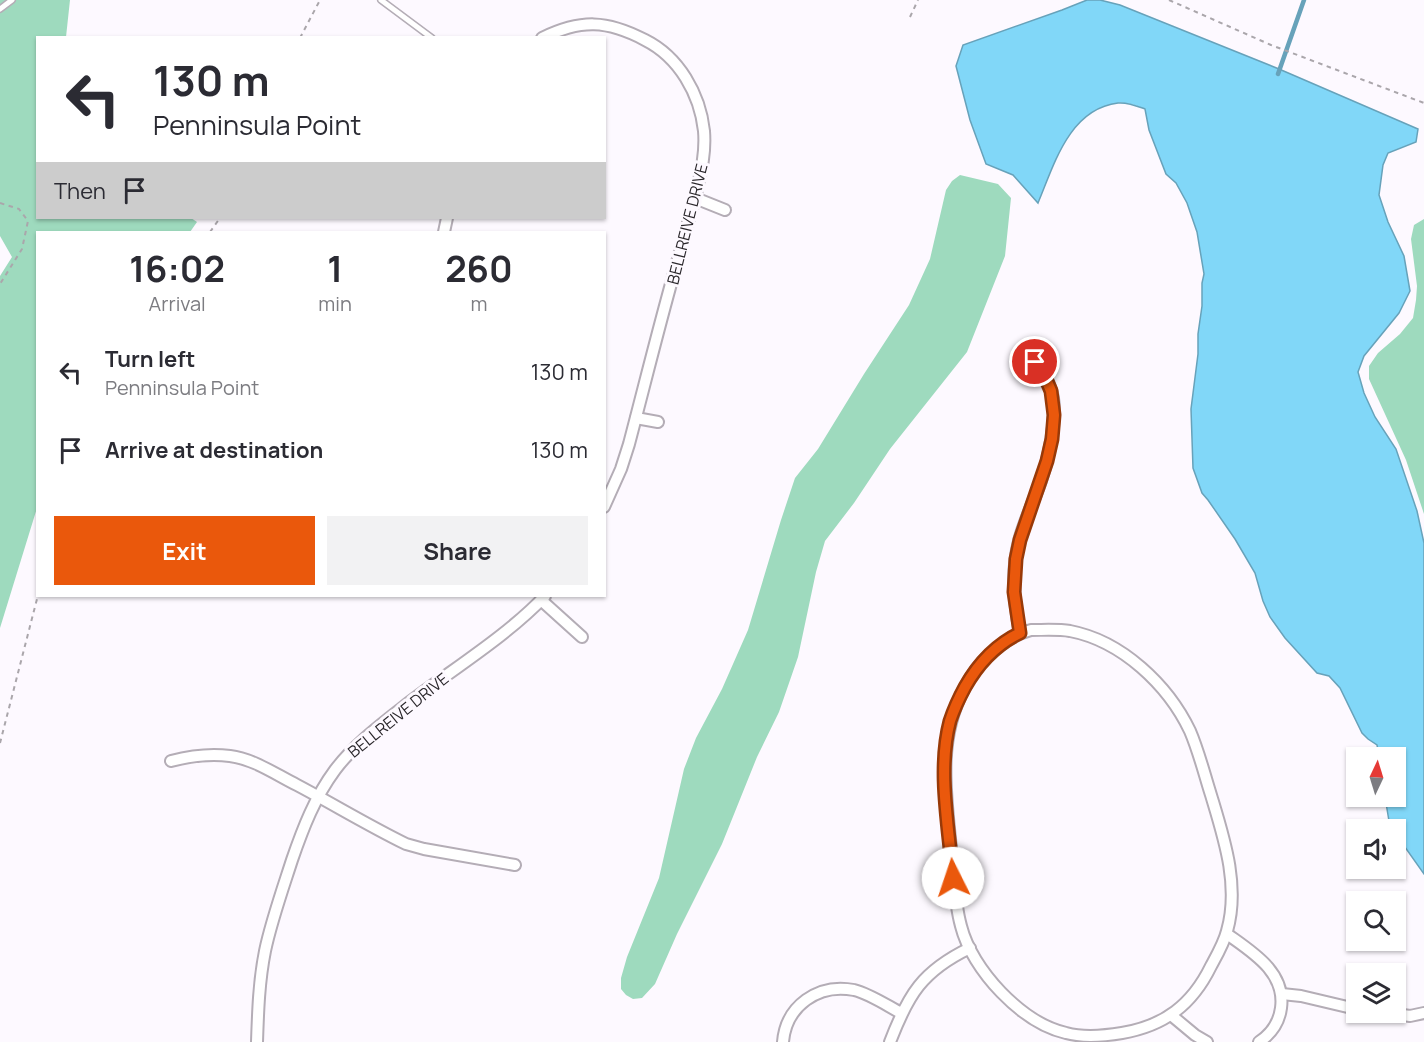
<!DOCTYPE html>
<html lang="en">
<head>
<meta charset="utf-8">
<style>
	:root { --surface:#fff; --page:#f2f2f3; --text:#2b2b33; --muted:#7c7c81; --accent:#ea580c }
	body { margin:0; font-family:Manrope,sans-serif; background:var(--page); color:var(--text); height:100vh; display:flex; flex-direction:column; font-size:22px; white-space:nowrap }
	* { box-sizing:border-box; margin:0 }
	p { font-size:20px; color:var(--muted) }
	.icon { flex:none; width:33px; height:33px; fill:none; stroke:currentColor; stroke-width:2; stroke-linecap:round; stroke-linejoin:round }
	.map { position:relative; flex:1; overflow:hidden }
	.side { position:absolute; left:36px; top:231px; width:570px; height:366px; display:flex; flex-direction:column; background:var(--surface); border-radius:0px; box-shadow:0 2px 4px #0004 }
	.side>* { flex:none }
	.top-card { position:absolute; left:36px; top:36px; width:570px; height:183px; border-radius:0px; box-shadow:0 2px 4px #0004; background:#fff; color:var(--text); overflow:hidden }
	.needle { width:39px; rotate:4deg }
	.tools { position:absolute; left:1346px; top:747px; display:grid; gap:12px }
	.tools a { display:grid; place-items:center; width:60px; height:60px; border-radius:0px; background:var(--surface); box-shadow:0 2px 4px #0004; font-size:30px }
	.pin { position:absolute; display:grid; place-items:center; width:51px; height:51px; color:#fff; margin:-26px; border:3px solid #fff; border-radius:50%; box-shadow:0 2px 6px #0007 }
	.me { position:absolute; width:66px; margin:-33px; rotate:356deg; stroke-linejoin:round; filter:drop-shadow(0 0 4px #0008) }
	.turn { display:flex; align-items:center; gap:21px; height:126px; padding:0 18px; font-size:27px }
	.turn .icon { width:78px; height:78px; stroke-width:2.5 }
	.turn b { display:block; font-size:42px; line-height:51px }
	.then { display:flex; align-items:center; height:57px; padding:0 18px; background:#0003; gap:12px; font-size:22px }
	.eta { display:flex; justify-content:space-evenly; align-items:center; height:102px; text-align:center }
	.eta b { font-size:36px; font-weight:700; line-height:42px }
	.action { display:flex; gap:12px; margin-top:auto; padding:12px 18px }
	.action a { flex:1; height:69px; border-radius:0px; background:var(--accent); color:#fff; font-size:24px; font-weight:700; line-height:69px; text-align:center }
	.action a+a { background:var(--page); color:var(--text) }
	ul { padding:0; list-style:none }
	li { display:flex; align-items:center; gap:18px; height:78px; padding:0 18px }
	li div { flex:1 }
	li b { display:block; font-size:22px }
	li em { font-style:normal }
	.map>svg:first-child { display:block }
	.green { fill:#9edabe }
	.water { fill:#81d7f8; stroke:#67a2ba; stroke-width:1.5 }
	.lines { fill:none; stroke-linecap:round; stroke-linejoin:round }
	.stream { stroke:#67a2ba; stroke-width:4.5 }
	.service-casing { stroke:#b4adb6; stroke-width:8 }
	.minor-casing { stroke:#b4adb6; stroke-width:14 }
	.path { stroke:#aaa6ab; stroke-width:2; stroke-dasharray:4.5 4.5; stroke-linecap:butt }
	.service { stroke:#fff; stroke-width:5 }
	.minor { stroke:#fff; stroke-width:10 }
	.route-casing { stroke:#983908; stroke-width:15 }
	.route { stroke:#ea580c; stroke-width:10 }
	.labels { text-anchor:middle; stroke-width:6; stroke-linejoin:round; paint-order:stroke }
	.street-label { font-size:16px; fill:#2a272b; stroke:#fdf9ff }
</style>
</head>
<body>
<div class="map">
<svg width="1424" height="1042" viewBox="0 0 1424 1042">
	<rect width="100%" height="100%" fill="#fdf9ff"/>
	<!-- green -->
	<g class="green">
		<polygon points="0,0 70,0 66,37 38,38 38,218 191,218 197,222 190,232 38,232 37,508 0,628 0,276 12,257 0,236"/>
		<polygon points="960,175 998,184 1011,198 1005,256 967,352 890,449 854,503 825,541 816,572 798,657 779,712 757,757 722,844 677,934 655,984 642,998 633,999 626,995 621,989 621,978 627,957 659,878 684,769 696,738 722,689 748,630 781,520 795,478 818,449 864,374 909,305 930,259 946,190 952,181"/>
		<polygon points="1424,219 1424,514 1406,460 1369,379 1369,366 1378,353 1400,334 1413,318 1416,300 1417,286 1411,239 1414,225"/>
	</g>
	<!-- water -->
	<path class="water" d="M 1087,0 L 1100,0 L 1120,5 L 1279,69 L 1418,129 L 1416,142 L 1388,153 L 1383,165 L 1379,195 L 1388,222 L 1404,256 L 1410,291 L 1399,313 L 1364,356 L 1358,372 L 1364,393 L 1375,417 L 1396,449 L 1417,511 L 1424,543 L 1424,874 L 1395,833 L 1395,830 L 1392,829 L 1390,827 L 1385,797 L 1395,796 L 1395,758 L 1379,757 L 1377,745 L 1368,739 L 1362,733 L 1340,688 L 1329,676 L 1317,673 L 1285,638 L 1270,617 L 1263,601 L 1255,573 L 1235,539 L 1208,500 L 1202,493 L 1193,468 L 1191,409 L 1198,354 L 1198,334 L 1202,306 L 1202,283 L 1204,274 L 1197,232 L 1187,203 L 1176,183 L 1166,174 L 1149,130 L 1145,109 C 1137,106 1128,102 1118,103 C 1069,109 1054,165 1038,203 L 1013,175 L 986,164 L 970,120 L 956,66 L 963,45 L 1062,10 Z"/>
	<g class="lines">
		<!-- stream -->
		<polyline class="stream" points="1278,74 1304,0"/>
		<!-- service casing -->
		<g class="service-casing">
			<g id="service">
				<polyline points="381,0 432,38"/>
				<polyline points="0,9 12,0"/>
			</g>
		</g>
		<!-- minor casing -->
		<g class="minor-casing">
			<g id="minor">
				<path d="M 542,38 C 581,19 607,20 645,40 C 679,57 700,94 704,131 C 706,155 700,176 695,198 C 688,223 681,248 674,273 C 658,330 644,387 629,444 L 621,469 L 604,507"/>
				<polyline points="695,198 725,210"/>
				<polyline points="444,232 447,218"/>
				<polyline points="636,418 658,422"/>
				<polyline points="541,600 582,637"/>
				<path d="M 1031,630 C 1044,630 1058,629 1070,631 C 1122,641 1168,685 1190,731 C 1199,752 1204,773 1211,795 C 1224,838 1240,886 1227,931 C 1224,943 1217,955 1211,966 C 1192,1005 1164,1026 1122,1033 C 1104,1036 1084,1038 1066,1033 C 1022,1023 972,970 961,926 C 954,901 954,875 951,849 C 946,795 937,741 963,691 C 969,679 975,669 985,659 C 999,646 1012,635 1031,630 Z"/>
				<path d="M 1020,633 C 1014,602 1011,572 1019,541 C 1024,521 1034,501 1041,481 C 1047,463 1051,445 1053,427 C 1054,414 1055,402 1051,390 C 1048,380 1041,371 1035,362"/>
				<path d="M 171,761 C 190,756 209,753 230,756 C 254,759 275,774 297,785 C 333,804 369,826 406,844 L 424,849 L 515,865"/>
				<path d="M 1227,934 C 1252,952 1286,972 1281,1008 C 1279,1023 1271,1034 1259,1042"/>
				<polyline points="1282,994 1301,996 1356,1009"/>
				<polyline points="1382,1012 1410,1016 1424,1013"/>
				<polyline points="1171,1015 1195,1035 1207,1042"/>
				<path d="M 257,1042 C 258,1011 259,981 265,951 C 271,922 283,888 292,860 C 303,828 315,797 335,770 C 353,746 379,726 402,708 C 448,672 505,638 545,596"/>
				<path d="M 783,1042 C 786,1006 818,983 854,990 C 870,994 886,1005 901,1013"/>
				<path d="M 890,1042 C 908,995 922,971 970,948"/>
			</g>
		</g>
		<!-- path -->
		<g class="path">
			<polyline points="1169,0 1271,45 1424,103"/>
			<polyline points="910,17 918,0"/>
			<polyline points="300,38 320,0"/>
			<polyline points="0,203 19,209 28,221 22,249 0,284"/>
			<polyline points="210,232 220,218"/>
			<polyline points="0,743 38,595"/>
		</g>
		<!-- service -->
		<use href="#service" class="service"/>
		<!-- minor -->
		<use href="#minor" class="minor"/>
	</g>
	<g class="lines">
		<!-- route casing -->
		<g class="route-casing">
			<path id="route" d="M 953,878 C 949,828 937,770 950,721 C 954,709 959,698 965,687 C 978,664 997,644 1020,633 L 1014,592 L 1016,559 L 1020,540 L 1047,461 L 1052,439 L 1054,415 L 1051,391 L 1046,379 L 1035,362"/>
		</g>
		<!-- route -->
		<use href="#route" class="route"/>
	</g>
	<g class="labels">
		<!-- street labels -->
		<g class="street-label">
			<text transform="translate(687 224) rotate(-76)" y="6">BELLREIVE DRIVE</text>
			<text transform="translate(398 715) rotate(-39)" y="6">BELLREIVE DRIVE</text>
		</g>
	</g>
</svg>
<div class="tools">
<a><svg class="needle" viewBox="-14 -14 28 28"><path d="M0-13l5 13h-10z" fill="#e53935"/><path d="M0 13l5-13h-10z" fill="#7c7c81"/></svg></a>
<a><svg class="icon" aria-label="sound" viewBox="0 0 24 24"><path d="M4 9h4l5-4v14l-5-4H4zM17 9q2 3 0 6"/></svg></a>
<a><svg class="icon" aria-label="search" viewBox="0 0 24 24"><circle cx="10" cy="10" r="6"/><path d="M15 15l6 6"/></svg></a>
<a><svg class="icon" aria-label="layers" viewBox="0 0 24 24"><path d="M12 4l9 5-9 5-9-5zM3 14l9 5 9-5"/></svg></a>
</div>
<div class="pin" style="left:1035px;top:362px;background:#d93025"><svg class="icon" aria-label="arrive" viewBox="0 0 24 24"><path d="M6 21V4h12l-3 4 3 4H6"/></svg></div>
<svg class="me" style="left:953px;top:878px" viewBox="-20 -20 40 40"><circle r="19" fill="#fff"/><path d="M0-13L10 11 0 6-10 11z" fill="#ea580c"/></svg>
<div class="top-card">
<div class="turn"><svg class="icon" aria-label="left" viewBox="0 0 24 24"><path d="M17 20v-9H6M10 6l-5 5 5 5"/></svg><div><b>130 m</b>Penninsula Point</div></div>
<div class="then">Then<svg class="icon" aria-label="arrive" viewBox="0 0 24 24"><path d="M6 21V4h12l-3 4 3 4H6"/></svg></div>
</div>
<section class="side">
<div class="eta">
<div><b>16:02</b><p>Arrival</p></div>
<div><b>1</b><p>min</p></div>
<div><b>260</b><p>m</p></div>
</div>
<ul>
<li><svg class="icon" aria-label="left" viewBox="0 0 24 24"><path d="M17 20v-9H6M10 6l-5 5 5 5"/></svg><div><b>Turn left</b><p>Penninsula Point</p></div><em>130 m</em></li>
<li><svg class="icon" aria-label="arrive" viewBox="0 0 24 24"><path d="M6 21V4h12l-3 4 3 4H6"/></svg><div><b>Arrive at destination</b></div><em>130 m</em></li>
</ul>
<div class="action"><a>Exit</a><a>Share</a></div>
</section>
</div>
</body>
</html>
